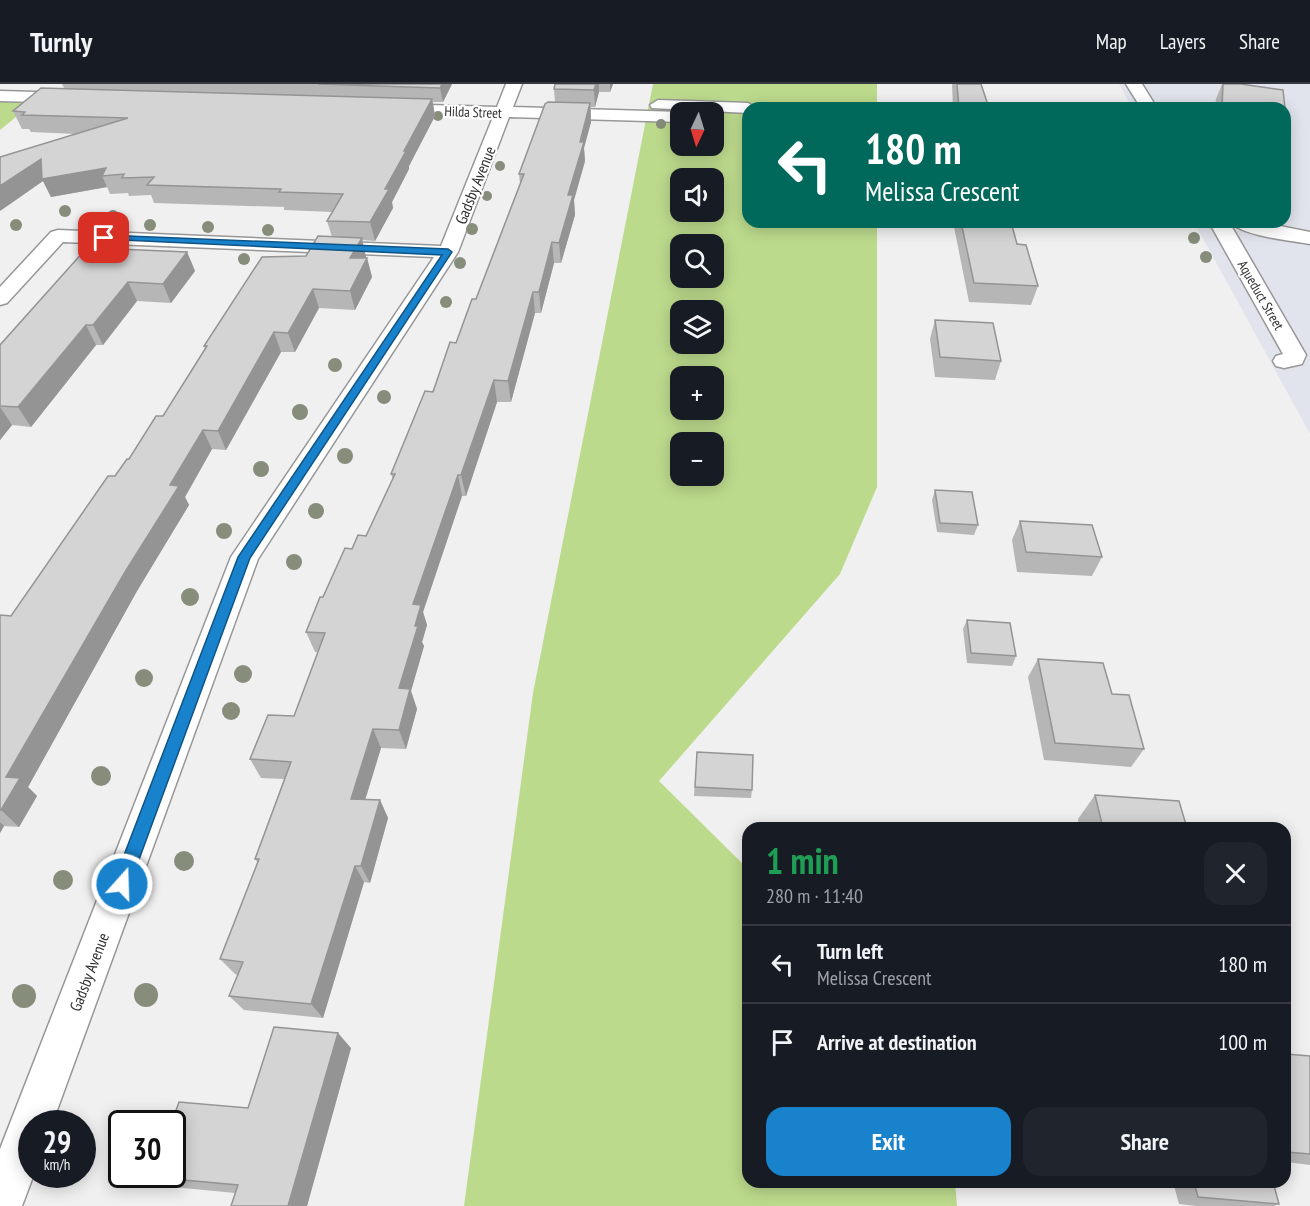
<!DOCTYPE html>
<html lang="en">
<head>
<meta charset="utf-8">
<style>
	:root { --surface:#171b24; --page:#20242c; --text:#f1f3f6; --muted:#9ea1a6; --line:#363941; --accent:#1882cc }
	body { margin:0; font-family:"PT Sans Narrow",sans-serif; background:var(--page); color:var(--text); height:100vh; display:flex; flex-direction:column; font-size:22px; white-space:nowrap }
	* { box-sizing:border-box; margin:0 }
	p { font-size:20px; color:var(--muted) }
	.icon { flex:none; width:33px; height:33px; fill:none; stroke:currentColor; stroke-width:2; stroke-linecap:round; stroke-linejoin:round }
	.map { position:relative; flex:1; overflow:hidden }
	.drawer { position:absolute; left:742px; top:738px; width:549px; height:366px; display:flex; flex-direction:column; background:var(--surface); border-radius:18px; box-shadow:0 3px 15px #0003 }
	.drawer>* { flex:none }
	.hud { position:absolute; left:742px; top:18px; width:549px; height:126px; border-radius:18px; box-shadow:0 3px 15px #0003; background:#00695c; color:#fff; overflow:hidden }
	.needle { width:39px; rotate:184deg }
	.controls { position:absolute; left:670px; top:18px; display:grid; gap:12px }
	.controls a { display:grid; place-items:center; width:54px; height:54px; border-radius:12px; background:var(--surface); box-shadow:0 3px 15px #0003; font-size:30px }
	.speed { position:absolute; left:18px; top:1026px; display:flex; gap:12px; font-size:30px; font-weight:700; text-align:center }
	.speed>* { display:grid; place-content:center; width:78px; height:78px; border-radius:50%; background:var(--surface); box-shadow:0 3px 15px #0003; line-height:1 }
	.speed small { font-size:15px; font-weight:400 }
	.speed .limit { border:3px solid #111; border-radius:9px; background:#fff; color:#111 }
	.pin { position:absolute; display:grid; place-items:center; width:51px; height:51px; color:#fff; margin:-26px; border-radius:12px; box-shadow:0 3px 9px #0006 }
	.me { position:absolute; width:66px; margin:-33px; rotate:20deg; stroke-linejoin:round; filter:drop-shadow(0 0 4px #0008) }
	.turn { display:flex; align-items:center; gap:21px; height:126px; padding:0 24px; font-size:27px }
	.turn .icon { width:78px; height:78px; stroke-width:2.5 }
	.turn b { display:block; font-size:42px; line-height:51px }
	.round { display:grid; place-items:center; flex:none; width:63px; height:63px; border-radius:18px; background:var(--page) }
	.overview { display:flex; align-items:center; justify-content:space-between; height:102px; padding:0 24px }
	h1 { font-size:36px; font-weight:700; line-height:45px; color:#1e9e55 }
	.cta { display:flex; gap:12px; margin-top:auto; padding:12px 24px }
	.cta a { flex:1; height:69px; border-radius:18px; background:var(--accent); color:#fff; font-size:24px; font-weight:700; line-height:69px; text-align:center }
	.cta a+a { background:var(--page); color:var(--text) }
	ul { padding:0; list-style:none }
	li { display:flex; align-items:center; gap:18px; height:78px; padding:0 24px; border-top:2px solid var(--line) }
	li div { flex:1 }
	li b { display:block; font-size:22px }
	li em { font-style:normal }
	header { display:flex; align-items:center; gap:36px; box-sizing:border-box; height:84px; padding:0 30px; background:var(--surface); border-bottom:2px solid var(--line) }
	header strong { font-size:28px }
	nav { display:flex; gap:33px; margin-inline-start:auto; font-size:21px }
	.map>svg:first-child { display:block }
	.built { fill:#e1e4ec }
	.green { fill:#bcda8c; fill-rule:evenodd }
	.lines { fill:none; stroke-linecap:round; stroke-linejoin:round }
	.minor-casing { stroke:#979798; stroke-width:3 }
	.minor { fill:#fff; fill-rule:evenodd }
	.tree { fill:#868d7a }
	.wall { fill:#b7b6b7 }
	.shaded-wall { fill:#959495 }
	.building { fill:#d5d4d5; stroke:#959495; stroke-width:1.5 }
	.route { fill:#1882cc; stroke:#105485; stroke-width:1.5 }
	.labels { text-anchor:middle; stroke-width:4.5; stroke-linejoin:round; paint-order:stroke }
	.far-street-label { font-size:14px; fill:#2f2f30; stroke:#fff }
	.street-label { font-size:16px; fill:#2f2f30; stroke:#fff }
</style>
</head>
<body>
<header>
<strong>Turnly</strong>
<nav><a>Map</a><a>Layers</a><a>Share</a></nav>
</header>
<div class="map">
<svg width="1310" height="1122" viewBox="0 0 1310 1122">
	<rect width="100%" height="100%" fill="#f0f0f1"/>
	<!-- built -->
	<polygon class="built" points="1119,0 1310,0 1310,350 1194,138 1286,138 1286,24 1132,24"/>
	<!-- green -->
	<g class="green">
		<path d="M 653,0 L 877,0 L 877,24 L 748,24 L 748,138 L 877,138 L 877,403 L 840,490 L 659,697 L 748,785 L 748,1098 L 955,1098 L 957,1122 L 464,1122 L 533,609 ZM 681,28 L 714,28 L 714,62 L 681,62 ZM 681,94 L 714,94 L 714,128 L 681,128 ZM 681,160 L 714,160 L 714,194 L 681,194 ZM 681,226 L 714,226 L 714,260 L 681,260 ZM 681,292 L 714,292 L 714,326 L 681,326 ZM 681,358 L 714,358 L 714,392 L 681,392 Z"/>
		<polygon points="0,17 33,19 0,46"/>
	</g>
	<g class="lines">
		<!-- minor casing -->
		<g class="minor-casing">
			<g id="minor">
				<polygon points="506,0 522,0 513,23 681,28 681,38 509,33 458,168 258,475 52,1040 32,1040 32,1090 34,1090 22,1122 0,1122 0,1065 231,473 434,173 63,158 7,219 0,221 0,203 51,148 58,146 441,162 493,33 393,30 385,25 393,20 497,23"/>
				<polygon points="1126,0 1142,0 1157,24 1141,24"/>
				<polygon points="0,7 72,9 80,14 72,19 0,17"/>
				<polygon points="658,16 748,19 756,24 748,24 748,29 652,24 650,21"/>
				<polygon points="1209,138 1229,138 1306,271 1302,280 1284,284 1276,282 1273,277 1276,272 1283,270"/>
				<path d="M 1231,138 L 1260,138 L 1310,148 L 1310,160 C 1293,157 1241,152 1231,138 Z"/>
			</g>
		</g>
		<!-- minor -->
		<use href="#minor" class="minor"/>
	</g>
	<!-- trees -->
	<g class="tree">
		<circle cx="438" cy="32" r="5"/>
		<circle cx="661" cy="40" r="5"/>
		<circle cx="500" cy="82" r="5"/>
		<circle cx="487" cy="112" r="5"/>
		<circle cx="65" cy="127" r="6"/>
		<circle cx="113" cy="132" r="6"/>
		<circle cx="16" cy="141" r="6"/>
		<circle cx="150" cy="141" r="6"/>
		<circle cx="208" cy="143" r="6"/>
		<circle cx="472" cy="145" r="6"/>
		<circle cx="268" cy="146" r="6"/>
		<circle cx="1194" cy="154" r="6"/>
		<circle cx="1206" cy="173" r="6"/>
		<circle cx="244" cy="175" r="6"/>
		<circle cx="460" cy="179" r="6"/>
		<circle cx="446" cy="218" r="6"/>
		<circle cx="335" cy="281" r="7"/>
		<circle cx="384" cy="313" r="7"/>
		<circle cx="300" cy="328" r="8"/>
		<circle cx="345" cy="372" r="8"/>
		<circle cx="261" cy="385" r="8"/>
		<circle cx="316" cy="427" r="8"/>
		<circle cx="224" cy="447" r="8"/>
		<circle cx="294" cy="478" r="8"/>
		<circle cx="190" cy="513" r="9"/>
		<circle cx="243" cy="590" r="9"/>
		<circle cx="144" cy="594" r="9"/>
		<circle cx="231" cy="627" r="9"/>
		<circle cx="101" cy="692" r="10"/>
		<circle cx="184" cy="777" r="10"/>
		<circle cx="63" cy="796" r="10"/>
		<circle cx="146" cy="911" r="12"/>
		<circle cx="24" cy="912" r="12"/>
	</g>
	<!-- wall -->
	<g class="wall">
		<polygon points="62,0 452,0 443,18 433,18 435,32 409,82 409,85 392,118 393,124 375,157 362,156 366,173 365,174 367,174 372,193 355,226 319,224 295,268 281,268 226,366 212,365 185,413 189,421 137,507 28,703 37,712 19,743 4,742 0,749 0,531 11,532 115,392 163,332 205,264 204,262 306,172 332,153 327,137 332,128 284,126 284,123 154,119 151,111 129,112 128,109 110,110 107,103 51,113 43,97 0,127 76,50 31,48 29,45 22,45 13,27 64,4"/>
		<polygon points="555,0 613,0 610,8 599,8 595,23 591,23 591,38 584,64 585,77 574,116 575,131 561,179 554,179 541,229 535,229 511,318 497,318 466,412 462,412 423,528 427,541 422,558 424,562 411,607 417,625 406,665 381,664 365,715 380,716 388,734 370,799 364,798 323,934 244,926 229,912 238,891 235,890 220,875 258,779 255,775 284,695 261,694 250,675 294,632 318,568 315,568 306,548 352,465 366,452 393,395 391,390 456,259 476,215 520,100 519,90 555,18 554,5"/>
		<polygon points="952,0 981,0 989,24 953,24"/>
		<polygon points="1222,0 1241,0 1285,24 1215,24 1216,15"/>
		<polygon points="953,138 1011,138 1017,160 1038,202 1031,221 969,218"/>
		<polygon points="187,168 195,187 171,219 137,217 103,261 96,261 31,343 12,341 0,356 0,261"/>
		<polygon points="935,236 1001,277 995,296 935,293 930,255"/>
		<polygon points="935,406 978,441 974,451 937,448 932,416"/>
		<polygon points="1020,437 1102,473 1092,492 1017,488 1012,456"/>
		<polygon points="967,536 1016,572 1012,582 967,579 963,545"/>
		<polygon points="1038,575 1144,665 1131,683 1044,676 1028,593"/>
		<polygon points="697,668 752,706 751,714 694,712"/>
		<polygon points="1095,711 1187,744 1065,744 1066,742 1079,743 1078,735"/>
		<polygon points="351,964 307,1122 231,1122 235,1109 173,1103 151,1093 248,1024"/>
		<polygon points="1286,970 1310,972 1310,1081 1286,1078"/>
		<polygon points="1173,1098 1273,1098 1279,1120 1274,1122 1196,1122 1179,1120"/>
	</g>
	<!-- shaded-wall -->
	<g class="shaded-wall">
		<polygon points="442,0 452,0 443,18 440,4"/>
		<polygon points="596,0 599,0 599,8 595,23 594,6"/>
		<polygon points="610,0 613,0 610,8"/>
		<polygon points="432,15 435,32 409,82 409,85 392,118 393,124 375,157 370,138 385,105 404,67"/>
		<polygon points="590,19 591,38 584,64 585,77 574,116 575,131 561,179 559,159 568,111 580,58"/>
		<polygon points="41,75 106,84 102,92 107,103 51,113 43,97 0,127 0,102"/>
		<polygon points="362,154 366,173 355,193 350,174"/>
		<polygon points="552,158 554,179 541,229 539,208"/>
		<polygon points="187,168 195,187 171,219 163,200"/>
		<polygon points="367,174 372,193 355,226 350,207"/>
		<polygon points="128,198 137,217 103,261 93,241"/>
		<polygon points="313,205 319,224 295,268 288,249"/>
		<polygon points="533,208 535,229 511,318 508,297"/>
		<polygon points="86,241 96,261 31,343 18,323"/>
		<polygon points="274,248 281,268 226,366 218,347"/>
		<polygon points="494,296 497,318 466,412 461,391"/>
		<polygon points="0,323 12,341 0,356"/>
		<polygon points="203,346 212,365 185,413 189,421 137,507 28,703 37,712 19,743 1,726 6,693 170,401"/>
		<polygon points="458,391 462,412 423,528 427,541 422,558 424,562 411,607 417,625 406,665 399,646 399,604 415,542 413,520"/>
		<polygon points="373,645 381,664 360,733 351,715"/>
		<polygon points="380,716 388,734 370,799 361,782"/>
		<polygon points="0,738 4,742 0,749"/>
		<polygon points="355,782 364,798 323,934 311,920"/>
		<polygon points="338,949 351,964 307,1122 288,1122"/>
	</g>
	<!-- building -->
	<g class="building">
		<polygon points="318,0 442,0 440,4"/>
		<polygon points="555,0 596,0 594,6 554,5"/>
		<polygon points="957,0 981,0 989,24 959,24"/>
		<polygon points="1223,0 1241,0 1283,6 1285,24 1222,24"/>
		<polygon points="41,4 432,15 404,67 406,67 385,105 389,105 370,138 327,137 343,110 279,108 281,105 147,101 154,93 122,94 124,90 102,92 106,84 42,95 41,75 0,102 0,73 128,34 22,31 25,28 13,27"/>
		<polygon points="548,18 590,19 580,58 584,58 568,111 573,111 559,159 552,158 539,208 533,208 508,297 494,296 461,391 458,391 413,520 421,521 415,542 418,542 399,604 410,605 399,646 373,645 351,715 380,716 361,782 355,782 311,920 229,912 243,878 220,875 259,775 255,775 291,678 250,675 268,631 294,632 325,549 306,548 320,513 323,513 345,464 352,465 358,451 366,452 395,390 391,390 425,307 433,308 450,258 456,259 472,215 476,215 524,90 519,90 545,20"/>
		<polygon points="1286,35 1288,64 1286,64"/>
		<polygon points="961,138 1011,138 1017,160 1026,161 1038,202 974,199"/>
		<polygon points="318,152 362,154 350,174 367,174 350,207 313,205 288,249 274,248 218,347 203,346 170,401 179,402 125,488 6,693 20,694 1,726 0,726 0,531 11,532 108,392 115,392 127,375 129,375 156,332 163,332 207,262 204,262 262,173 306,172"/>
		<polygon points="94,164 187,168 163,200 128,198 93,241 86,241 18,323 0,322 0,261 84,167 92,168"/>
		<polygon points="935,236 993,239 1001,277 940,273"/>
		<polygon points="935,406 972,408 978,441 940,439"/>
		<polygon points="1020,437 1092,441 1102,473 1026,468"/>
		<polygon points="967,536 1010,539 1016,572 971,569"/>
		<polygon points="1038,575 1103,579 1112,610 1129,611 1144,665 1055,659"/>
		<polygon points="697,668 753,671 752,706 695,703"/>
		<polygon points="1095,711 1179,717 1187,744 1103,744"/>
		<polygon points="1066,742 1094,744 1067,744"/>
		<polygon points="274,943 338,949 288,1122 231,1122 238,1101 151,1093 152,1090 172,1090 172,1040 171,1040 179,1018 248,1024"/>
		<polygon points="1286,970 1310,972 1310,1070 1286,1068"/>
		<polygon points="1194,1098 1273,1098 1279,1120 1198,1113"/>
	</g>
	<!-- route -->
	<polygon class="route" points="104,151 448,165 452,168 250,474 130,800 127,805 122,808 116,805 113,800 238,473 442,171 101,155 99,154"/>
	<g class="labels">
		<!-- far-street labels -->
		<g class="far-street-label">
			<text transform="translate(473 28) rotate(2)" y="5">Hilda Street</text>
			<text transform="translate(1261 211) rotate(60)" y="5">Aqueduct Street</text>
		</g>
		<!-- street labels -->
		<g class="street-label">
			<text transform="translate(475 101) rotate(-68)" y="6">Gadsby Avenue</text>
			<text transform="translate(89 888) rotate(-69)" y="6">Gadsby Avenue</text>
		</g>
	</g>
</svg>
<div class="controls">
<a><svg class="needle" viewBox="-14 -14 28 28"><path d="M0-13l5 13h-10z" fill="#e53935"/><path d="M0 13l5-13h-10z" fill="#9ea1a6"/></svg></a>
<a><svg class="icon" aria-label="sound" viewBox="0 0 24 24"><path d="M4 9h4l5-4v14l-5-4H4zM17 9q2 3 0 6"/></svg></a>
<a><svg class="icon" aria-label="search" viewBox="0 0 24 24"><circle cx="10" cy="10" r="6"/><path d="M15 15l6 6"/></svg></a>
<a><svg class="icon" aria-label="layers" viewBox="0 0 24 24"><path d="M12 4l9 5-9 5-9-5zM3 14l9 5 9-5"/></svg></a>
<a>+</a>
<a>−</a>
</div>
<div class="speed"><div>29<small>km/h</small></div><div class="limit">30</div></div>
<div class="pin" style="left:104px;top:154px;background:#d93025"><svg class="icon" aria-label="arrive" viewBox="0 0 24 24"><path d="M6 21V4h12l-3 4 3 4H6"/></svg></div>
<svg class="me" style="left:122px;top:800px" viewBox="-20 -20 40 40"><circle r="17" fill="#1882cc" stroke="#fff" stroke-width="3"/><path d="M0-11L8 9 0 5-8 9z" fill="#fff"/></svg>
<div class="hud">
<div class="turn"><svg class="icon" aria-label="left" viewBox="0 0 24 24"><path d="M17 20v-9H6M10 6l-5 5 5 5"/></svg><div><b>180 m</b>Melissa Crescent</div></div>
</div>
<section class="drawer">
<div class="overview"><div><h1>1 min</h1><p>280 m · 11:40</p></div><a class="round"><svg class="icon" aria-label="close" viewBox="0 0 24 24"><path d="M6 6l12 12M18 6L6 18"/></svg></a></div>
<ul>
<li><svg class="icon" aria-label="left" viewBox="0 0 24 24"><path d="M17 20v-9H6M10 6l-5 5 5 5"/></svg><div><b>Turn left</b><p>Melissa Crescent</p></div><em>180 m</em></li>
<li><svg class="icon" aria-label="arrive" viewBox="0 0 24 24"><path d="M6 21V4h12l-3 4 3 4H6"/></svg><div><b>Arrive at destination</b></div><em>100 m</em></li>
</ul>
<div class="cta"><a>Exit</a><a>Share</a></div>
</section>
</div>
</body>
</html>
